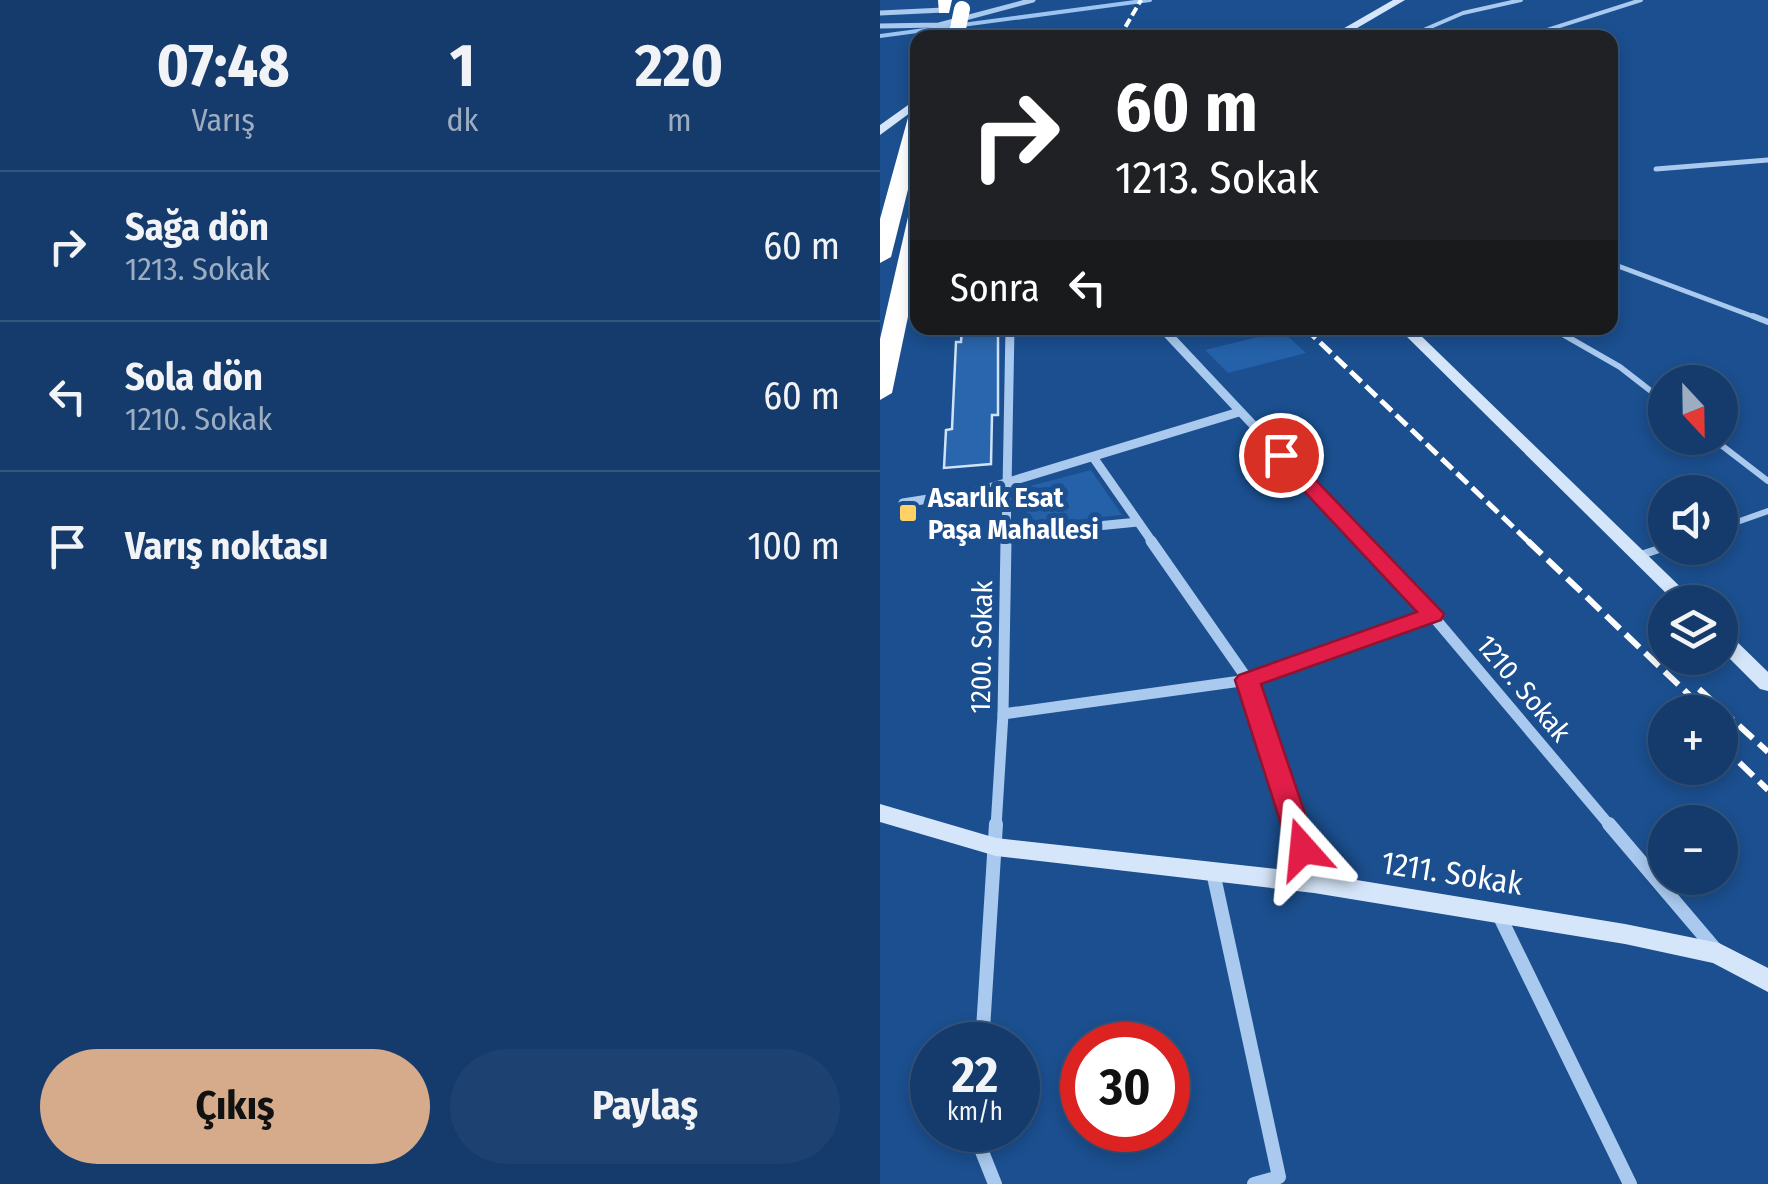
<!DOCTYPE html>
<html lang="tr">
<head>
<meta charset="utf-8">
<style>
	:root { --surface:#143b6b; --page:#1d4271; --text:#f1f3f6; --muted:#9dadc1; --line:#33557e; --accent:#d6ab8b }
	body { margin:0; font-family:"Fira Sans Condensed",sans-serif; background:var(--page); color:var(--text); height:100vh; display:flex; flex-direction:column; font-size:38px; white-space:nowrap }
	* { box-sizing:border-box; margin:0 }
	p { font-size:32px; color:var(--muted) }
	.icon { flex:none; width:55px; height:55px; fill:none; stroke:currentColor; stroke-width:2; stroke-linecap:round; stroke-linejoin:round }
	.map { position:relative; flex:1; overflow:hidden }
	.sheet { display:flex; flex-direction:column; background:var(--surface); width:880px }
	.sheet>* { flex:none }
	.guide { position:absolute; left:30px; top:30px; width:708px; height:305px; border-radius:20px; box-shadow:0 5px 15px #0003,0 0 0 2px var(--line); background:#202124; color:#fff; overflow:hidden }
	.needle { width:65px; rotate:158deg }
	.buttons { position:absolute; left:768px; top:365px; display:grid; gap:20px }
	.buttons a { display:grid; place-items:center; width:90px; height:90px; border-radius:50%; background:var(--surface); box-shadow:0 5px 15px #0003,0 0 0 2px var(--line); font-size:50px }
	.speed { position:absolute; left:30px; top:1022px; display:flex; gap:20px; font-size:50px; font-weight:700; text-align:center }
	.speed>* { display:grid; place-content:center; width:130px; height:130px; border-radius:50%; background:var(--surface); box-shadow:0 5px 15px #0003,0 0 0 2px var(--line); line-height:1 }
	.speed small { font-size:25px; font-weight:400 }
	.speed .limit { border:15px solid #d22; background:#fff; color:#111 }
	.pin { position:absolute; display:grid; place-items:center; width:85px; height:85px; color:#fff; margin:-42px; border:5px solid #fff; border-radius:50%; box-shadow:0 2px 10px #0007 }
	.me { position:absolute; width:110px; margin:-55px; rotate:342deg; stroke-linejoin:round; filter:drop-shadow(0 0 8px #0008) }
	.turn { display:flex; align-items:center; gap:35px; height:210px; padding:0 40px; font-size:45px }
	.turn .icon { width:130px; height:130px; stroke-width:2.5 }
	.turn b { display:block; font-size:70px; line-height:85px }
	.then { display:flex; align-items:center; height:95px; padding:0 40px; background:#0003; gap:20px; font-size:38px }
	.eta { display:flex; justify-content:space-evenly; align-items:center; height:170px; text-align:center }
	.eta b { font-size:60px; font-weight:700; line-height:70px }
	.primary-button { display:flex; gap:20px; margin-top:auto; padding:20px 40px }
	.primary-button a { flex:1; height:115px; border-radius:60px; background:var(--accent); color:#111; font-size:40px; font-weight:700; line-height:115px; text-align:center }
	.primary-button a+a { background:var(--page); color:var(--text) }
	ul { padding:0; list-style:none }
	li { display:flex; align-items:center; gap:30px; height:150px; padding:0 40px; border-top:2px solid var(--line) }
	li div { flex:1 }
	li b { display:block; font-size:38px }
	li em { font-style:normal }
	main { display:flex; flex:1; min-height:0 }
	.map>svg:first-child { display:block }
	.green { fill:#2461a8 }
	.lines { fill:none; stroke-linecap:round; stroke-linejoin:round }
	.stream { stroke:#9cc4f0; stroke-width:4 }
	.building { fill:#2a66ad; stroke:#cfe3fa; stroke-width:2.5 }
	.lane-far3 { stroke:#a9c9ee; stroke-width:4 }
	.lane-far2 { stroke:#a9c9ee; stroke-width:5 }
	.lane-far1 { stroke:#a9c9ee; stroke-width:6 }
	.lane { stroke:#a9c9ee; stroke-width:8 }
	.street-far3 { stroke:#a9c9ee; stroke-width:5 }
	.street-far2 { stroke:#a9c9ee; stroke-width:9 }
	.street-far1 { stroke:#a9c9ee; stroke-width:11 }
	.street { stroke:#a9c9ee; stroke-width:14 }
	.secondary { fill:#d6e6fa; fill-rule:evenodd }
	.highway { fill:#fff; fill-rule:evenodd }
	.rail-far2 { stroke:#fff; stroke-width:4; stroke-dasharray:9 4; stroke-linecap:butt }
	.rail-far1 { stroke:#fff; stroke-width:5; stroke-dasharray:15 6; stroke-linecap:butt }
	.rail { stroke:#fff; stroke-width:6; stroke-dasharray:19 8; stroke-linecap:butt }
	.highway-bridge { stroke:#fff; stroke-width:16 }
	.route { fill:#e11d48; stroke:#92132f; stroke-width:2.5 }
	.poi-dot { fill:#ffd166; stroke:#1b4f8f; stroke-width:4 }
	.labels { text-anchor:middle; stroke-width:10; stroke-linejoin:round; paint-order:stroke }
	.poi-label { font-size:28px; font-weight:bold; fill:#fff; stroke:#1b4f8f; text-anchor:start }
	.street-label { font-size:28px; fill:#fff; stroke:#1b4f8f }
	.near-street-label { font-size:32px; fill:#fff; stroke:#1b4f8f }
</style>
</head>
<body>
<main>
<section class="sheet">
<div class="eta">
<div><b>07:48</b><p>Varış</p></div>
<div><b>1</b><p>dk</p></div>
<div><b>220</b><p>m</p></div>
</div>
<ul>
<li><svg class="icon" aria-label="right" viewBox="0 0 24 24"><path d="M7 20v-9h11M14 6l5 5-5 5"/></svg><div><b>Sağa dön</b><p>1213. Sokak</p></div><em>60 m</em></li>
<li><svg class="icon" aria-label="left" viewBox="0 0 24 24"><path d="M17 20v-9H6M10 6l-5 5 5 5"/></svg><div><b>Sola dön</b><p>1210. Sokak</p></div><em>60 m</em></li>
<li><svg class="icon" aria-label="arrive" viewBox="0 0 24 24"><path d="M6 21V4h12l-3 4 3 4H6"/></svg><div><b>Varış noktası</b></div><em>100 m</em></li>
</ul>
<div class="primary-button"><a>Çıkış</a><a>Paylaş</a></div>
</section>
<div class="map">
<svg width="888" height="1184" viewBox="0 0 888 1184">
	<rect width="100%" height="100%" fill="#1b4f8f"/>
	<!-- green -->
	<g class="green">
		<polygon points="402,331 426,353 348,373 325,350"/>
		<polygon points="211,470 242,515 147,525 146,487"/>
	</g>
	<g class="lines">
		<!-- stream -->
		<polyline class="stream" points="0,36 270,0"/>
	</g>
	<!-- building -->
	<polygon class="building" points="82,328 118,328 118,415 112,415 111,464 64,468 66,430 72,429 76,342 81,342"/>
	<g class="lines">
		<!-- lane-far3 -->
		<g class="lane-far3">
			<polyline points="525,38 583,13 641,0"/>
			<polyline points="642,38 761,0"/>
		</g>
		<!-- lane-far2 -->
		<g class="lane-far2">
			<polyline points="776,169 888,160"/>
			<polyline points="730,263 880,319"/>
		</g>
		<!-- lane-far1 -->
		<g class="lane-far1">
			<polyline points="873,316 888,322"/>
			<polyline points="672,328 740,367 785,402"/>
			<polyline points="832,438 888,481"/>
			<polyline points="840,528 888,511"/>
		</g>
		<!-- lane -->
		<polyline class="lane" points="758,556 785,547"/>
		<!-- street-far3 -->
		<g class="street-far3">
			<polyline points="0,13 64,10"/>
			<polyline points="0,26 59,25 153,0"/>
		</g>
		<!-- street-far2 -->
		<g class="street-far2">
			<polyline points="282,328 484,543"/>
			<polyline points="213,457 273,543"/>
			<polyline points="23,503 99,491 359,412"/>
			<polyline points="125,535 258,522"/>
			<polyline points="126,543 130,328"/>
		</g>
		<!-- street-far1 -->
		<g class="street-far1">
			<polyline points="271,541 368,680 416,827"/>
			<polyline points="482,541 552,615 731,827"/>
			<polyline points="123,714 368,680 552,615"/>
			<polyline points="116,827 123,714 126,541"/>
		</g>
		<!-- street -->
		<g class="street">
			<polyline points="415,824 434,882"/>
			<polyline points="729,824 836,950"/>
			<polyline points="333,872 399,1177 374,1184"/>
			<polyline points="619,915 750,1184"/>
			<polyline points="102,1045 116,824"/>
			<polyline points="100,1130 99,1144 115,1184"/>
		</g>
		<!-- secondary -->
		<g class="secondary">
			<polygon points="513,0 525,0 460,38 447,38"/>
			<polygon points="38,98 38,107 0,135 0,125"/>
			<polygon points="518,328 533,328 816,602 795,602"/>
			<polygon points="840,630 847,632 888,672 888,691 880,689 840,649"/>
			<polygon points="0,804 116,838 434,873 745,924 839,943 888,968 888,992 833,963 745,944 434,893 116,856 0,822"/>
		</g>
		<!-- highway -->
		<g class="highway">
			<polygon points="58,0 72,0 69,13 59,13"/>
			<polygon points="38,109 38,150 11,257 0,263 0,219 29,114"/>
			<polygon points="38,211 38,269 12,393 0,400 0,339 28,217"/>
		</g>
		<!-- rail-far2 -->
		<polyline class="rail-far2" points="239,38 261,0"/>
		<!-- rail-far1 -->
		<polyline class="rail-far1" points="425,328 650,543"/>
		<!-- rail -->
		<g class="rail">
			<polyline points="648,541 827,712"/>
			<polyline points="819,689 888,752"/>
			<polyline points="840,744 888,790"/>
		</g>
		<!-- highway-bridge -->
		<polyline class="highway-bridge" points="76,38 82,9"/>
	</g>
	<!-- route -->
	<polygon class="route" points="401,449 408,451 564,614 561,620 381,684 437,849 433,857 423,860 413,857 409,849 355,680 359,675 537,612 394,459 391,455"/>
	<!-- markers -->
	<rect class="poi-dot" x="18" y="503" width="20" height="20" rx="5"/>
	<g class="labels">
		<!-- poi labels -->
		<g class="poi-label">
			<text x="48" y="507">Asarlık Esat<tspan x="48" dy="32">Paşa Mahallesi</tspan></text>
		</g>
		<!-- street labels -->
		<g class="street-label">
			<text transform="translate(101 647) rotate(-89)" y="10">1200. Sokak</text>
			<text transform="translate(644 688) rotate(50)" y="10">1210. Sokak</text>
		</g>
		<!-- near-street labels -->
		<g class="near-street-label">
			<text transform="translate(572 873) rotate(9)" y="11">1211. Sokak</text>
		</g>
	</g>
</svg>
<div class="buttons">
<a><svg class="needle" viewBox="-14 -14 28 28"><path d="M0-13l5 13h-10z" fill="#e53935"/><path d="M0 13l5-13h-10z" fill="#9dadc1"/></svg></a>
<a><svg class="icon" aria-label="sound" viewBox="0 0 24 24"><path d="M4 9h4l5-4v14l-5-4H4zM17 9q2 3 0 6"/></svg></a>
<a><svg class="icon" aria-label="layers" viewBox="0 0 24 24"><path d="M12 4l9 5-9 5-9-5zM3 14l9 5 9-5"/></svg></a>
<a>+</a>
<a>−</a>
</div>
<div class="speed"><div>22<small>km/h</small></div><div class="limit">30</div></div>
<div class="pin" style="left:401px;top:455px;background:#d93025"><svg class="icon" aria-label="arrive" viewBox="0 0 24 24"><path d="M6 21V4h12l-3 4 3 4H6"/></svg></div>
<svg class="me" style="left:423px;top:849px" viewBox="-20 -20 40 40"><path d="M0-17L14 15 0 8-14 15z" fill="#e11d48" stroke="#fff" stroke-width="4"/></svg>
<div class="guide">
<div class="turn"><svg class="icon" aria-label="right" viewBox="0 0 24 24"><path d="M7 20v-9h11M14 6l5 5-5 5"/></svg><div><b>60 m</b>1213. Sokak</div></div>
<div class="then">Sonra<svg class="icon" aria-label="left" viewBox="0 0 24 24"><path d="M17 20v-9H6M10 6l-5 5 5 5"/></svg></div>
</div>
</div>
</main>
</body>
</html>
